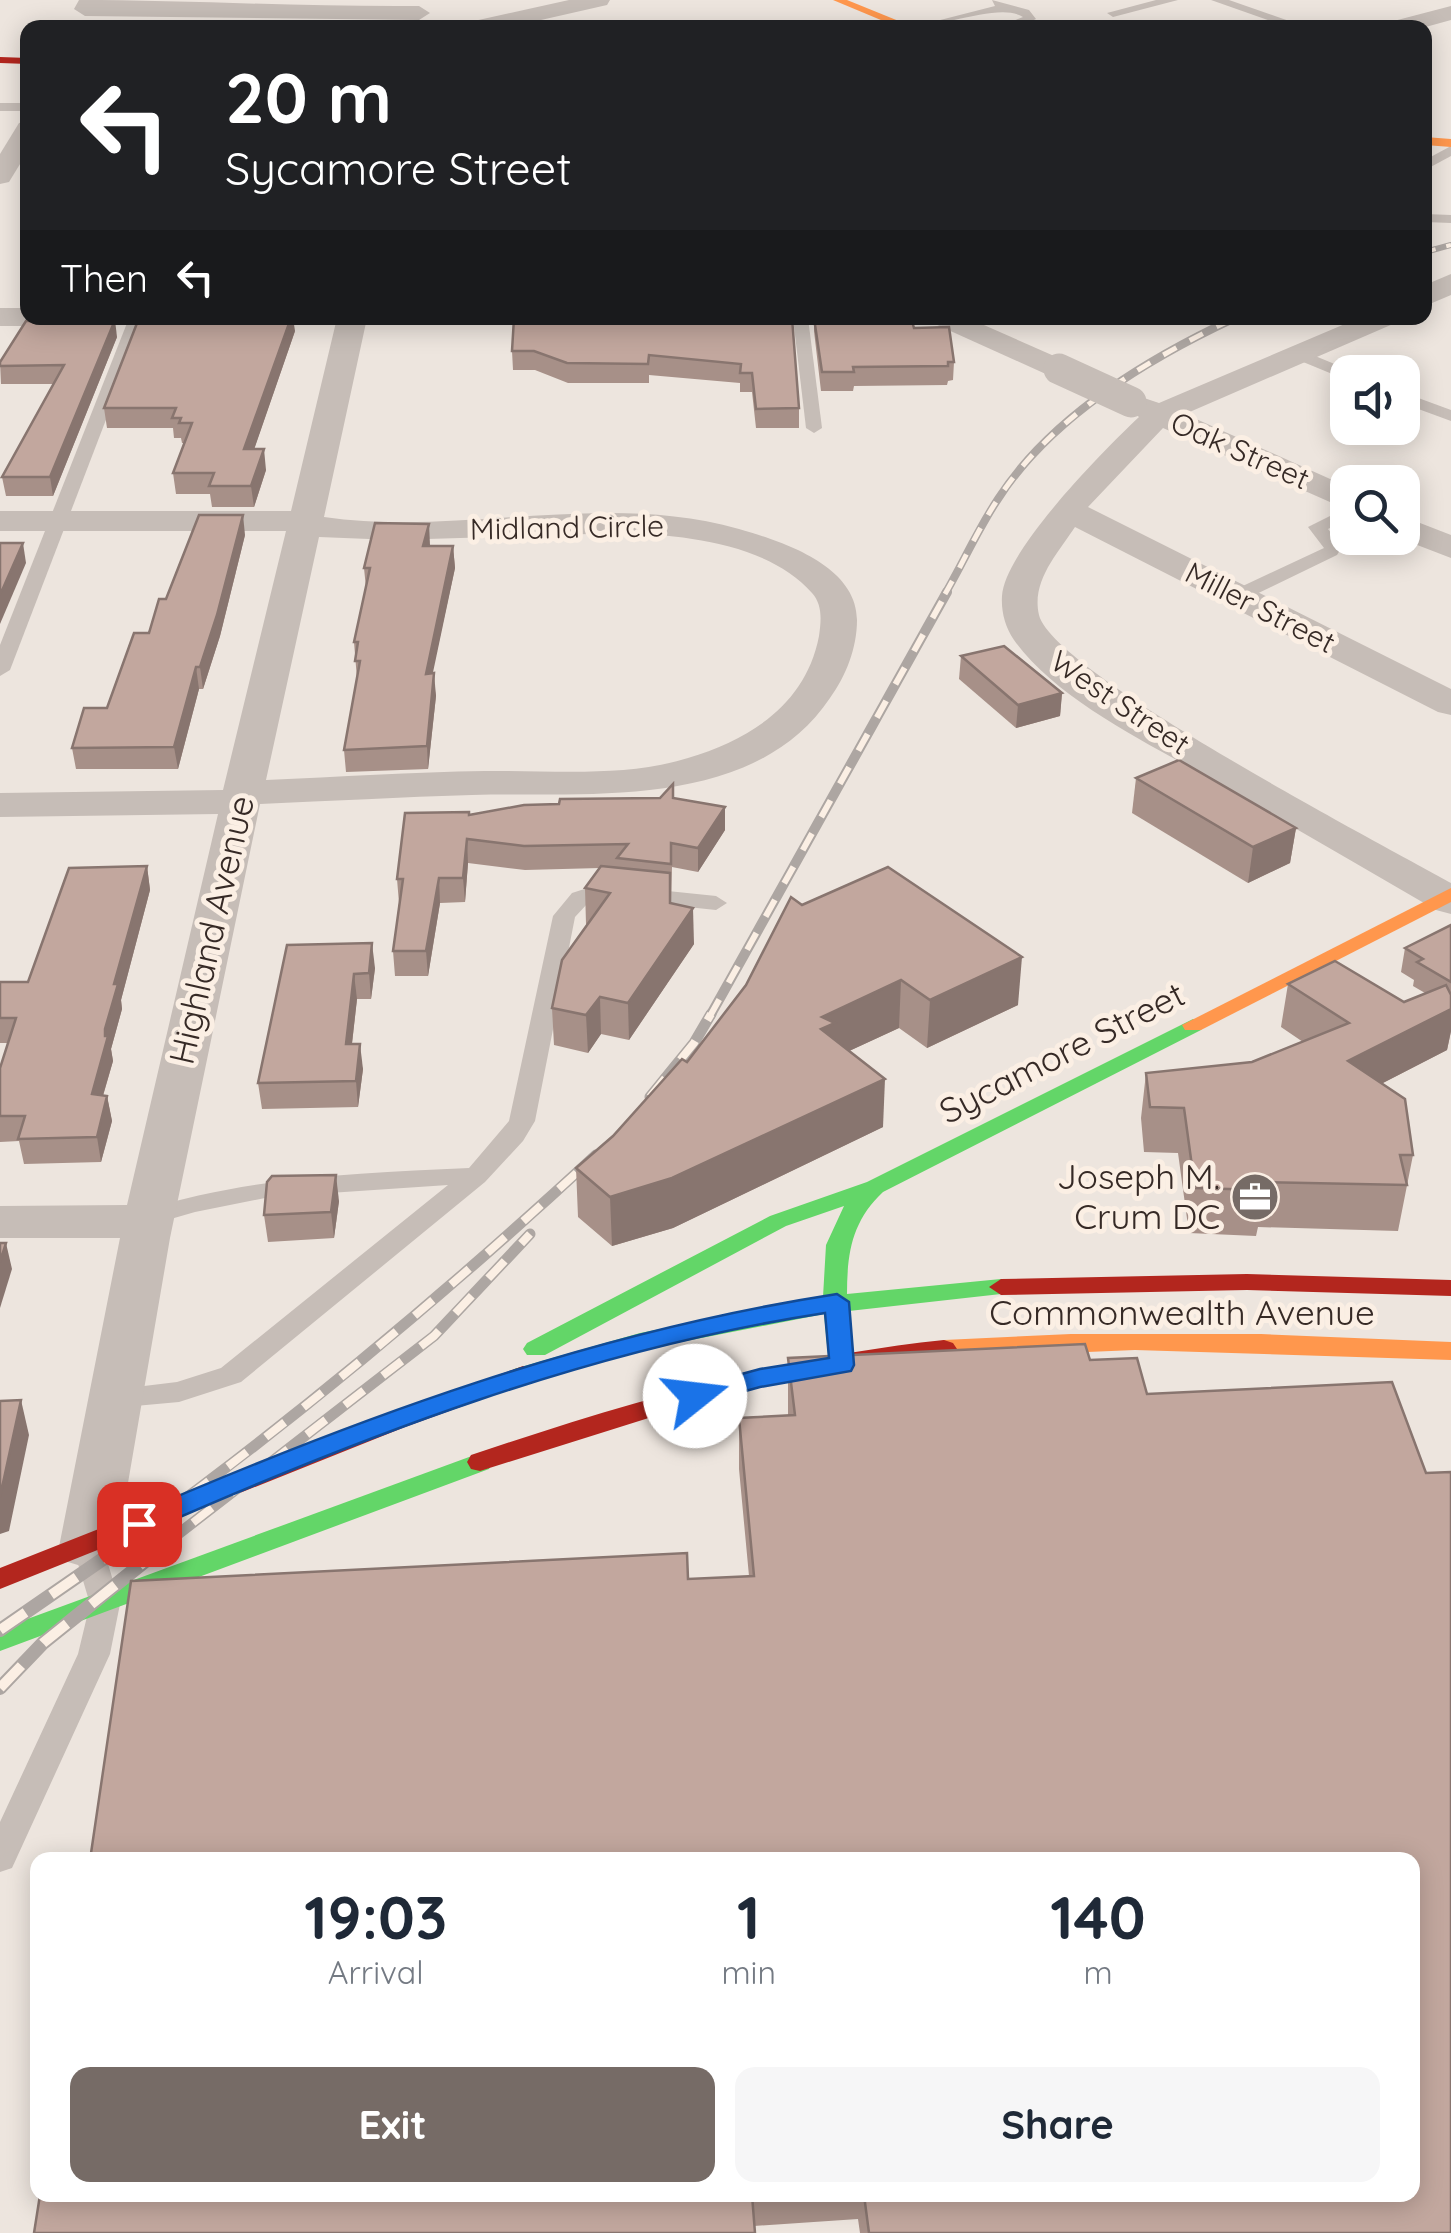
<!DOCTYPE html>
<html lang="en">
<head>
<meta charset="utf-8">
<style>
	:root { --surface:#fff; --page:#f6f6f7; --text:#1f2937; --muted:#747a83; --accent:#766b66 }
	body { margin:0; font-family:Quicksand,sans-serif; background:var(--page); color:var(--text); height:100vh; display:flex; flex-direction:column; font-size:38px; white-space:nowrap }
	* { box-sizing:border-box; margin:0 }
	p { font-size:32px; color:var(--muted) }
	.icon { flex:none; width:55px; height:55px; fill:none; stroke:currentColor; stroke-width:2; stroke-linecap:round; stroke-linejoin:round }
	.map { position:relative; flex:1; overflow:hidden }
	.sheet { position:absolute; left:30px; top:1852px; width:1390px; height:350px; display:flex; flex-direction:column; background:var(--surface); border-radius:20px; box-shadow:0 5px 25px #0003 }
	.sheet>* { flex:none }
	.top-card { position:absolute; left:20px; top:20px; width:1412px; height:305px; border-radius:20px; box-shadow:0 5px 25px #0003; background:#202124; color:#fff; overflow:hidden }
	.tools { position:absolute; left:1330px; top:355px; display:grid; gap:20px }
	.tools a { display:grid; place-items:center; width:90px; height:90px; border-radius:20px; background:var(--surface); box-shadow:0 5px 25px #0003; font-size:50px }
	.pin { position:absolute; display:grid; place-items:center; width:85px; height:85px; color:#fff; margin:-42px; border-radius:20px; box-shadow:0 5px 15px #0006 }
	.me { position:absolute; width:110px; margin:-55px; rotate:74deg; stroke-linejoin:round; filter:drop-shadow(0 0 8px #0008) }
	.turn { display:flex; align-items:center; gap:35px; height:210px; padding:0 40px; font-size:45px }
	.turn .icon { width:130px; height:130px; stroke-width:2.5 }
	.turn b { display:block; font-size:70px; line-height:85px }
	.then { display:flex; align-items:center; height:95px; padding:0 40px; background:#0003; gap:20px; font-size:38px }
	.eta { display:flex; justify-content:space-evenly; align-items:center; height:170px; text-align:center }
	.eta b { font-size:60px; font-weight:700; line-height:70px }
	.primary-button { display:flex; gap:20px; margin-top:auto; padding:20px 40px }
	.primary-button a { flex:1; height:115px; border-radius:20px; background:var(--accent); color:#fff; font-size:40px; font-weight:700; line-height:115px; text-align:center }
	.primary-button a+a { background:var(--page); color:var(--text) }
	.map>svg:first-child { display:block }
	.lines { fill:none; stroke-linecap:round; stroke-linejoin:round }
	.lane { fill:#c6bdb7; fill-rule:evenodd }
	.street { fill:#c6bdb7; fill-rule:evenodd }
	.fast { fill:#63d668; fill-rule:evenodd }
	.slow { fill:#ff974d; fill-rule:evenodd }
	.jam { fill:#b3261e; fill-rule:evenodd }
	.rail-far4-casing { stroke:#ada6a2; stroke-width:6 }
	.rail-far3-casing { stroke:#ada6a2; stroke-width:8 }
	.rail-far2-casing { stroke:#ada6a2; stroke-width:10 }
	.rail-far1-casing { stroke:#ada6a2; stroke-width:11 }
	.rail-casing { stroke:#ada6a2; stroke-width:14 }
	.rail-far4 { stroke:#fbefe4; stroke-width:4; stroke-dasharray:11; stroke-linecap:butt }
	.rail-far3 { stroke:#fbefe4; stroke-width:5; stroke-dasharray:15; stroke-linecap:butt }
	.rail-far2 { stroke:#fbefe4; stroke-width:6; stroke-dasharray:19; stroke-linecap:butt }
	.rail-far1 { stroke:#fbefe4; stroke-width:8; stroke-dasharray:24; stroke-linecap:butt }
	.rail { stroke:#fbefe4; stroke-width:10; stroke-dasharray:31; stroke-linecap:butt }
	.street-bridge { stroke:#c6bdb7; stroke-width:31 }
	.wall { fill:#a79088 }
	.shaded-wall { fill:#88756f }
	.building { fill:#c2a79e; stroke:#88756f; stroke-width:2.5 }
	.route { fill:#1a73e8; stroke:#114b97; stroke-width:2.5 }
	.labels { text-anchor:middle; stroke-width:10; stroke-linejoin:round; paint-order:stroke }
	.far-street-label { font-size:30px; fill:#362a26; stroke:#fbefe4 }
	.street-label { font-size:35px; fill:#362a26; stroke:#fbefe4 }
	.poi-label { font-size:35px; fill:#362a26; stroke:#fbefe4; text-anchor:end }
</style>
</head>
<body>
<div class="map">
<svg width="1451" height="2233" viewBox="0 0 1451 2233">
	<rect width="100%" height="100%" fill="#ede5de"/>
	<g class="lines">
		<!-- lane -->
		<g class="lane">
			<path d="M 992,0 L 1029,10 L 1036,19 L 1016,28 L 996,28 L 1023,17 C 1000,2 940,28 909,28 L 995,6 Z"/>
			<polygon points="1156,0 1178,0 1113,17 1107,13"/>
			<polygon points="1211,0 1229,0 1309,28 1290,28"/>
			<rect x="0" y="103" width="28" height="8"/>
			<polygon points="1451,146 1451,156 1425,170 1425,160"/>
			<polygon points="1425,214 1451,215 1451,223 1425,222"/>
			<polygon points="129,318 145,318 10,670 0,676 0,645"/>
			<polygon points="793,318 808,318 822,428 814,433 806,428"/>
			<polygon points="1291,351 1303,351 1354,372 1348,372 1348,380 1342,378 1291,357"/>
			<polygon points="1402,392 1451,410 1451,421 1402,403"/>
			<polygon points="1348,507 1348,519 1328,529 1342,547 1337,555 1244,600 1230,600 1230,592 1324,548 1308,527"/>
			<path d="M 600,884 L 716,896 L 727,903 L 716,910 L 602,898 L 588,903 L 575,917 L 535,1121 L 523,1141 L 485,1182 L 241,1382 L 179,1402 L 113,1408 L 103,1405 L 99,1398 L 103,1391 L 177,1382 L 221,1368 L 448,1185 L 270,1197 L 195,1212 L 150,1225 L 137,1217 L 141,1211 C 249,1177 357,1173 469,1168 L 509,1121 L 553,916 L 572,893 Z"/>
			<polygon points="88,1536 99,1539 103,1547 120,1604 110,1654 12,1868 0,1872 0,1822 78,1654 90,1604 73,1547 77,1539"/>
		</g>
		<!-- street -->
		<g class="street">
			<path d="M 79,0 C 186,0 306,7 419,6 L 430,13 L 419,20 L 85,16 L 74,9 Z"/>
			<polygon points="569,0 610,0 607,5 506,28 462,28 465,23"/>
			<polygon points="1451,6 1451,20 1422,28 1383,28 1386,23"/>
			<polygon points="28,121 28,151 9,182 0,184 0,154 19,123"/>
			<polygon points="1451,274 1451,295 1425,306 1425,285"/>
			<polygon points="0,308 28,308 28,318 42,318 28,326 0,326"/>
			<path d="M 337,318 L 367,318 L 324,517 C 462,537 602,490 739,529 C 781,541 857,565 857,620 C 857,648 846,676 830,698 C 754,811 590,792 472,795 C 402,797 331,801 260,804 L 170,1238 L 117,1547 L 108,1562 L 88,1568 L 68,1562 L 59,1547 L 120,1238 L 0,1238 L 0,1206 L 127,1205 L 218,814 L 0,817 L 0,793 L 223,790 L 286,531 L 0,531 L 0,511 L 291,511 ZM 621,533 C 683,535 768,543 812,593 C 823,605 821,622 819,636 C 806,704 751,739 688,758 C 624,778 552,770 485,771 C 412,772 339,777 266,780 L 319,537 L 394,540 Z"/>
			<polygon points="930,318 968,318 1070,363 1074,369 1070,375 1048,375 935,324"/>
			<path d="M 1359,318 L 1398,318 L 1393,324 L 1185,414 L 1348,487 L 1348,510 L 1163,428 L 1088,507 L 1451,689 L 1451,715 L 1438,712 L 1075,527 C 1058,553 1031,581 1039,615 C 1053,673 1384,845 1451,883 L 1451,914 L 1436,910 C 1359,865 1282,821 1205,776 C 1144,741 1055,698 1014,640 C 1005,627 1001,611 1002,596 C 1005,550 1104,450 1139,417 L 1125,406 L 1130,399 L 1141,397 L 1159,403 Z"/>
			<polygon points="1402,516 1451,535 1451,558 1399,538 1402,538"/>
		</g>
		<!-- fast -->
		<g class="fast">
			<path d="M 1193,1019 L 1204,1025 L 1201,1030 L 883,1192 C 852,1221 847,1253 847,1294 L 1001,1279 L 1013,1287 L 1010,1293 L 849,1311 L 855,1365 L 851,1371 L 833,1371 L 829,1365 L 824,1314 L 640,1350 L 523,1384 L 514,1381 L 510,1375 L 514,1369 L 640,1333 L 823,1297 L 826,1245 L 844,1206 L 786,1226 L 545,1355 L 527,1355 L 523,1349 L 527,1343 L 770,1216 L 867,1182 Z"/>
			<polygon points="480,1453 489,1455 493,1462 489,1469 0,1651 0,1629"/>
		</g>
		<!-- slow -->
		<g class="slow">
			<polygon points="833,0 847,0 916,28 900,28"/>
			<polygon points="1425,137 1451,139 1451,147 1425,145"/>
			<polygon points="1451,888 1451,902 1201,1030 1185,1030 1182,1025"/>
			<polygon points="1071,1334 1261,1334 1451,1342 1451,1360 1135,1350 944,1358 935,1355 931,1349 935,1343 944,1340"/>
		</g>
		<!-- jam -->
		<g class="jam">
			<polygon points="0,57 28,58 28,64 0,63"/>
			<polygon points="1247,1274 1451,1280 1451,1296 1247,1290 1001,1295 989,1287 1001,1279"/>
			<path d="M 944,1340 L 953,1343 L 957,1349 L 953,1355 L 826,1373 L 709,1399 L 480,1471 L 471,1469 L 467,1462 L 471,1455 C 626,1403 780,1357 944,1340 Z"/>
			<polygon points="523,1366 532,1369 536,1375 532,1381 405,1427 0,1589 0,1568 387,1415"/>
		</g>
		<!-- rail-far4 casing -->
		<g class="rail-far4-casing">
			<polyline id="rail-far4" points="1425,252 1451,245"/>
		</g>
		<!-- rail-far3 casing -->
		<g class="rail-far3-casing">
			<path id="rail-far3" d="M 945,594 C 963,563 978,529 998,499 C 1050,418 1149,358 1235,318"/>
		</g>
		<!-- rail-far2 casing -->
		<g class="rail-far2-casing">
			<polyline id="rail-far2" points="710,1016 947,592"/>
		</g>
		<!-- rail-far1 casing -->
		<g class="rail-far1-casing">
			<g id="rail-far1">
				<polyline points="650,1097 694,1043 711,1014"/>
				<path d="M 112,1552 C 282,1431 442,1297 596,1155"/>
				<polyline points="155,1552 434,1336 530,1234"/>
			</g>
		</g>
		<!-- rail casing -->
		<g class="rail-casing">
			<g id="rail">
				<polyline points="0,1630 116,1550"/>
				<polyline points="0,1688 43,1643 159,1550"/>
			</g>
		</g>
		<!-- rail-far4 -->
		<use href="#rail-far4" class="rail-far4"/>
		<!-- rail-far3 -->
		<use href="#rail-far3" class="rail-far3"/>
		<!-- rail-far2 -->
		<use href="#rail-far2" class="rail-far2"/>
		<!-- rail-far1 -->
		<use href="#rail-far1" class="rail-far1"/>
		<!-- rail -->
		<use href="#rail" class="rail"/>
		<!-- street-bridge -->
		<polyline class="street-bridge" points="1059,369 1131,402"/>
	</g>
	<!-- wall -->
	<g class="wall">
		<polygon points="792,318 799,408 799,428 756,428 752,392 740,392 740,383 649,375 649,383 568,383 535,370 513,370 512,351"/>
		<polygon points="814,318 914,328 954,362 953,380 948,381 947,385 854,386 853,391 821,391 814,331"/>
		<polygon points="295,331 254,449 266,470 254,507 212,507 210,494 176,494 173,473 184,443 182,443 181,438 174,438 173,428 107,428 104,408"/>
		<polygon points="117,337 53,496 6,496 2,477 54,384 1,384 0,362"/>
		<polygon points="245,535 220,636 203,689 199,689 178,769 76,769 72,748 107,708 166,599"/>
		<polygon points="430,546 453,546 455,568 432,673 436,696 428,769 346,772 344,750 357,679 354,642 366,588 364,568"/>
		<polygon points="961,656 1062,693 1060,716 1016,728 959,679"/>
		<polygon points="1136,778 1296,828 1290,863 1248,883 1132,813"/>
		<polygon points="660,798 673,798 725,830 698,872 672,867 671,903 694,944 629,1040 601,1034 588,1053 554,1045 552,1008 587,924 586,924 585,888 600,868 525,870 468,863 465,902 440,903 428,976 395,976 393,951 399,903 397,879 469,815 559,804"/>
		<polygon points="147,866 150,890 121,1000 122,1009 111,1049 113,1061 103,1096 107,1096 112,1121 101,1162 24,1164 19,1141 0,1142 0,1068 8,1043 0,1043 0,982 28,982"/>
		<polygon points="802,905 1018,1005 927,1048 899,1028 849,1051 883,1127 673,1228 612,1246 578,1217 576,1168 613,1136 687,1062 746,985"/>
		<polygon points="1451,925 1451,1031 1447,1050 1381,1084 1413,1155 1398,1231 1258,1227 1256,1236 1189,1233 1178,1153 1144,1152 1141,1118 1146,1073 1252,1062 1303,1042 1281,1027 1288,984 1404,1002 1425,993 1413,986 1414,980 1401,972 1405,948"/>
		<polygon points="287,945 375,968 371,999 357,999 352,1044 363,1069 358,1107 262,1109 258,1083"/>
		<polygon points="339,1201 334,1238 268,1242 264,1215"/>
		<polygon points="788,1358 1090,1360 1147,1394 1451,2233 860,2233 858,2219 754,2226 40,2195 1412,2195 688,1579 749,1576 739,1469 739,1418 788,1416"/>
	</g>
	<!-- shaded-wall -->
	<g class="shaded-wall">
		<polygon points="291,318 293,318 295,331 247,470 244,449"/>
		<polygon points="115,320 117,337 53,496 50,477"/>
		<polygon points="264,449 266,470 254,507 251,486"/>
		<polygon points="243,515 245,535 220,636 203,689 200,667"/>
		<polygon points="429,524 430,545 424,568 423,546"/>
		<polygon points="23,543 26,563 0,624 0,595"/>
		<polygon points="453,546 455,568 428,696 426,674"/>
		<polygon points="196,667 199,689 178,769 174,747"/>
		<polygon points="434,673 436,696 428,769 427,746"/>
		<polygon points="1062,693 1060,716 1016,728 1018,705"/>
		<polygon points="725,807 725,830 698,872 698,848"/>
		<polygon points="1296,828 1290,863 1248,883 1253,847"/>
		<polygon points="467,839 468,863 465,902 463,878"/>
		<polygon points="147,866 150,890 121,1000 122,1009 111,1049 113,1061 96,1119 92,1094 114,984"/>
		<polygon points="439,878 440,903 428,976 426,951"/>
		<polygon points="693,908 694,944 629,1040 628,1003"/>
		<polygon points="372,943 375,968 371,999 369,973"/>
		<polygon points="1022,957 1018,1005 927,1048 930,1000"/>
		<polygon points="354,974 357,999 349,1069 346,1044"/>
		<polygon points="901,980 899,1028 834,1058 820,1077 822,1017"/>
		<polygon points="600,997 601,1034 588,1053 586,1015"/>
		<polygon points="1451,1009 1451,1031 1447,1050 1340,1105 1348,1061"/>
		<polygon points="360,1044 363,1069 358,1107 356,1081"/>
		<polygon points="885,1079 883,1127 673,1228 612,1246 610,1197"/>
		<polygon points="107,1096 112,1121 101,1162 97,1137"/>
		<polygon points="336,1175 339,1201 334,1238 331,1212"/>
		<polygon points="6,1243 12,1269 0,1308 0,1262"/>
		<polygon points="21,1400 29,1435 9,1531 0,1534 0,1497"/>
	</g>
	<!-- building -->
	<g class="building">
		<polygon points="139,318 291,318 244,449 264,449 251,486 209,486 214,473 173,473 192,423 179,423 181,418 172,418 176,408 104,408"/>
		<polygon points="514,318 792,318 799,408 756,409 752,373 740,373 741,364 649,355 648,364 567,363 534,351 512,351"/>
		<polygon points="814,318 911,318 914,328 949,327 954,362 948,362 948,366 853,367 854,372 822,372"/>
		<polygon points="115,320 50,477 2,477 64,365 0,366 0,362 26,321"/>
		<polygon points="199,515 243,515 217,615 200,667 196,667 174,747 72,748 84,708 107,708 134,633 149,633 159,599 166,599"/>
		<polygon points="375,523 429,524 423,546 453,546 426,674 434,673 427,746 344,750 360,661 355,661 358,642 354,642 370,568 364,568"/>
		<polygon points="0,543 23,543 0,595"/>
		<polygon points="1004,646 1062,693 1018,705 961,656"/>
		<polygon points="1179,760 1296,828 1253,847 1136,778"/>
		<polygon points="673,784 673,798 725,807 698,848 671,843 671,864 617,858 628,844 524,846 467,839 463,878 439,878 426,951 393,951 403,879 397,879 405,813 469,812 469,815 524,805 559,804 560,799 660,798"/>
		<polygon points="147,866 114,984 118,984 105,1029 105,1036 108,1036 92,1094 107,1096 97,1137 18,1139 25,1116 0,1116 0,1068 16,1018 0,1018 0,982 28,982 69,868"/>
		<polygon points="601,866 670,873 670,903 693,908 628,1003 600,997 586,1015 552,1008 562,960 610,893 585,888"/>
		<polygon points="888,867 1022,957 930,1000 901,980 822,1017 835,1023 821,1029 885,1079 672,1178 610,1197 576,1168 613,1136 682,1059 687,1062 746,985 791,897 802,905"/>
		<polygon points="1451,925 1451,982 1417,962 1423,959 1405,948"/>
		<polygon points="372,943 369,973 354,974 346,1044 360,1044 356,1081 258,1083 287,945"/>
		<polygon points="1335,961 1404,1002 1446,985 1451,995 1451,1009 1348,1061 1405,1099 1413,1155 1400,1155 1407,1185 1263,1182 1263,1190 1195,1188 1184,1108 1150,1107 1146,1073 1252,1062 1349,1023 1288,984"/>
		<polygon points="336,1175 331,1212 264,1215 267,1182 272,1176"/>
		<polygon points="0,1243 6,1243 0,1262"/>
		<polygon points="1085,1344 1090,1360 1137,1358 1147,1394 1392,1382 1426,1473 1451,1472 1451,2233 869,2233 864,2195 1412,2195 1412,1860 90,1860 131,1581 687,1553 688,1579 754,1576 739,1418 795,1415 788,1358"/>
		<polygon points="21,1400 0,1497 0,1401"/>
		<polygon points="40,2195 752,2195 755,2233 34,2233"/>
	</g>
	<!-- route -->
	<path class="route" d="M 837,1294 L 849,1302 L 854,1365 L 851,1371 L 760,1387 L 695,1405 L 686,1402 L 682,1396 L 686,1389 L 760,1369 L 829,1358 L 825,1313 C 590,1349 365,1435 148,1531 L 129,1531 L 125,1524 L 129,1517 C 357,1418 591,1332 837,1294 Z"/>
	<!-- icons -->
	<defs>
		<g id="office-disc" transform="scale(2.5)"><circle r="9.5" fill="#766b66" stroke="#fbefe4"/><path d="M-6-3h4V-5.5h4V-3h4V5H-6ZM-1-4.5V-3h2v-1.5ZM-6 0V1H6V0Z" fill="#fff"/></g>
	</defs>
	<g fill-rule="evenodd">
		<use href="#office-disc" x="1255" y="1197"/>
	</g>
	<g class="labels">
		<!-- far-street labels -->
		<g class="far-street-label">
			<text transform="translate(1240 451) rotate(24)" y="10">Oak Street</text>
			<text transform="translate(567 528) rotate(-1)" y="10">Midland Circle</text>
			<text transform="translate(1260 608) rotate(27)" y="10">Miller Street</text>
			<text transform="translate(1120 703) rotate(34)" y="10">West Street</text>
		</g>
		<!-- street labels -->
		<g class="street-label">
			<text transform="translate(212 930) rotate(-77)" y="12">Highland Avenue</text>
			<text transform="translate(1062 1053) rotate(-27)" y="12">Sycamore Street</text>
			<text x="1182" y="1325">Commonwealth Avenue</text>
		</g>
		<!-- poi labels -->
		<g class="poi-label">
			<text x="1220" y="1189">Joseph M.<tspan x="1220" dy="40">Crum DC</tspan></text>
		</g>
	</g>
</svg>
<div class="tools">
<a><svg class="icon" aria-label="sound" viewBox="0 0 24 24"><path d="M4 9h4l5-4v14l-5-4H4zM17 9q2 3 0 6"/></svg></a>
<a><svg class="icon" aria-label="search" viewBox="0 0 24 24"><circle cx="10" cy="10" r="6"/><path d="M15 15l6 6"/></svg></a>
</div>
<div class="pin" style="left:139px;top:1524px;background:#d93025"><svg class="icon" aria-label="arrive" viewBox="0 0 24 24"><path d="M6 21V4h12l-3 4 3 4H6"/></svg></div>
<svg class="me" style="left:695px;top:1396px" viewBox="-20 -20 40 40"><circle r="19" fill="#fff"/><path d="M0-13L10 11 0 6-10 11z" fill="#1a73e8"/></svg>
<div class="top-card">
<div class="turn"><svg class="icon" aria-label="left" viewBox="0 0 24 24"><path d="M17 20v-9H6M10 6l-5 5 5 5"/></svg><div><b>20 m</b>Sycamore Street</div></div>
<div class="then">Then<svg class="icon" aria-label="left" viewBox="0 0 24 24"><path d="M17 20v-9H6M10 6l-5 5 5 5"/></svg></div>
</div>
<section class="sheet">
<div class="eta">
<div><b>19:03</b><p>Arrival</p></div>
<div><b>1</b><p>min</p></div>
<div><b>140</b><p>m</p></div>
</div>
<div class="primary-button"><a>Exit</a><a>Share</a></div>
</section>
</div>
</body>
</html>
